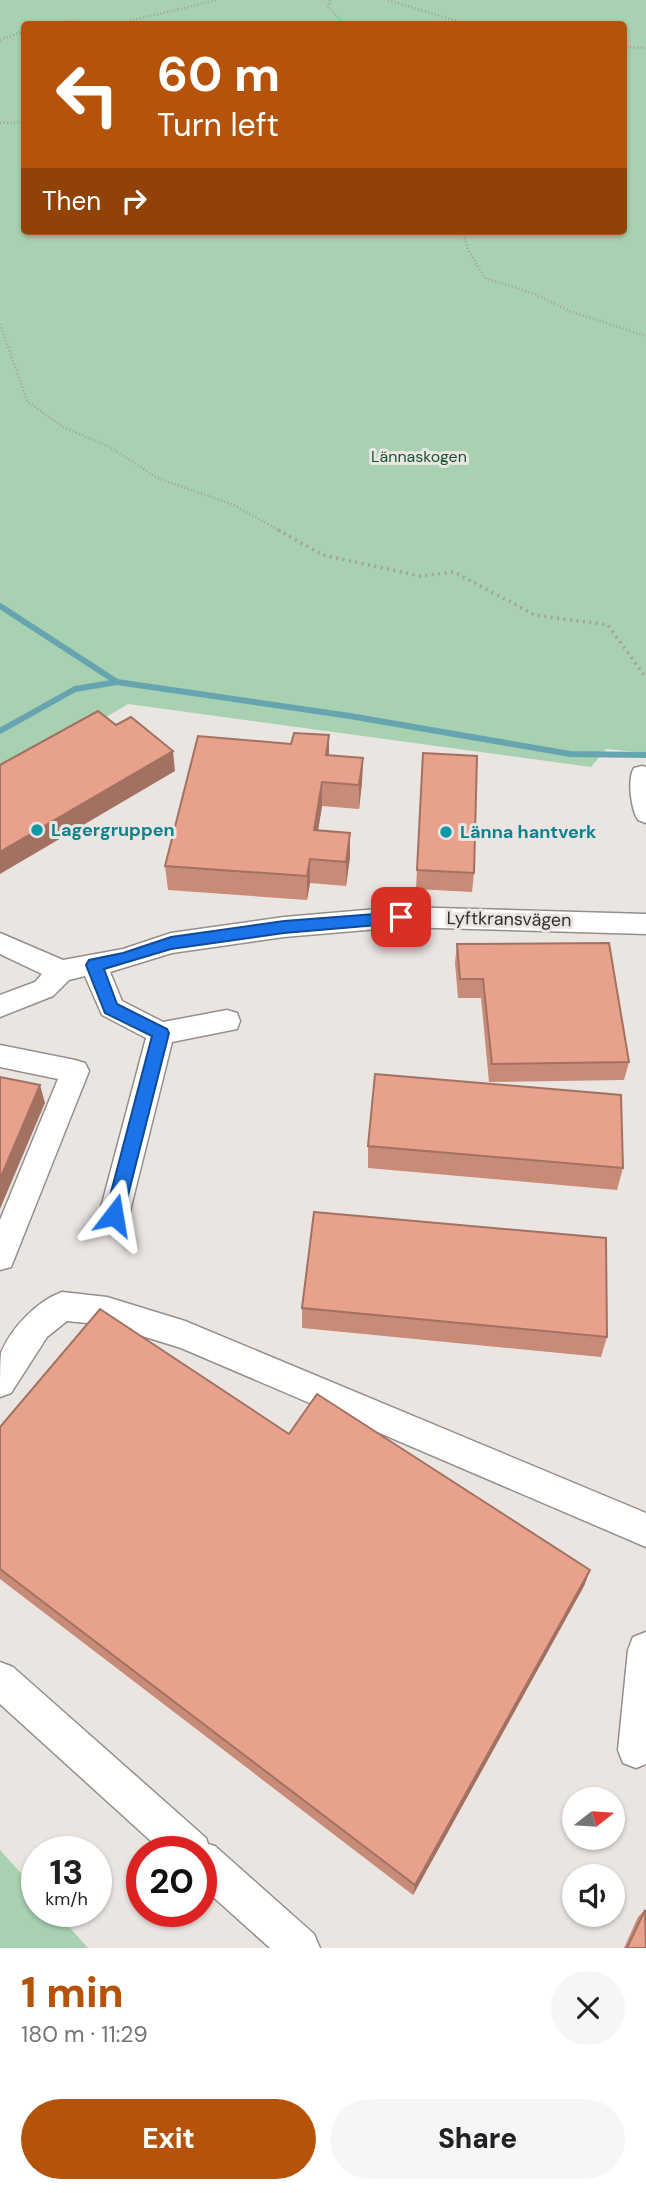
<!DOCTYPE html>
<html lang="en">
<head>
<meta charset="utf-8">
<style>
	:root { --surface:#fff; --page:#f6f6f6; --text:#202124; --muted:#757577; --accent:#b45309 }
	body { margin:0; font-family:"DM Sans",sans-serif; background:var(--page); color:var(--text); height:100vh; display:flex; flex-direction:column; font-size:26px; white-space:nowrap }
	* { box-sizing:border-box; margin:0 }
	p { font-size:23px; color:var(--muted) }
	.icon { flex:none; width:38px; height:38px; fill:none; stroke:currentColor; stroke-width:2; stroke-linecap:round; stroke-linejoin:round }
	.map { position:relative; height:1948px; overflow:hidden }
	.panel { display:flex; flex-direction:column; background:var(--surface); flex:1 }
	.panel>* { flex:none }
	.guide { position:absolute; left:21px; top:21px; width:606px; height:214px; border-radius:7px; box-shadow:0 2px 5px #0004; background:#b45309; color:#fff; overflow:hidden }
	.needle { width:46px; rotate:73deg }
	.buttons { position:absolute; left:562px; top:1787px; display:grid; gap:14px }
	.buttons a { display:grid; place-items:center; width:63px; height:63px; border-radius:50%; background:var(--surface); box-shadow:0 2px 5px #0004; font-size:35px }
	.speed { position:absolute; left:21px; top:1836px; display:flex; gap:14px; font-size:35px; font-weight:700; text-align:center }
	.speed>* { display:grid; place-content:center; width:91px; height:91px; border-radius:50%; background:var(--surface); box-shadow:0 2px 5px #0004; line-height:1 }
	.speed small { font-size:18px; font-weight:400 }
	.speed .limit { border:10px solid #d22; background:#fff; color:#111 }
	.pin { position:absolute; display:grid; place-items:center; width:60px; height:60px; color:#fff; margin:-30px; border-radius:14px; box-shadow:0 4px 10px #0006 }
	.me { position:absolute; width:77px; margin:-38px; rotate:14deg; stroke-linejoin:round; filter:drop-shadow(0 0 5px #0008) }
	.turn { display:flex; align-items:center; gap:24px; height:147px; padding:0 21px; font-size:32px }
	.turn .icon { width:91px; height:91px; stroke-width:2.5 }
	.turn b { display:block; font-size:49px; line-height:60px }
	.then { display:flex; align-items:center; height:66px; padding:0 21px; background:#0003; gap:14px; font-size:26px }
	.round { display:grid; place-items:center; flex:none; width:74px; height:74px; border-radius:37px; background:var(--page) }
	.head { display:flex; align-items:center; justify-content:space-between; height:119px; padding:0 21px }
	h1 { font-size:42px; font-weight:800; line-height:52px; color:var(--accent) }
	.action { display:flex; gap:14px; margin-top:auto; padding:14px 21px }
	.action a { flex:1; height:80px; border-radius:42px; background:var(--accent); color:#fff; font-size:28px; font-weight:800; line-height:80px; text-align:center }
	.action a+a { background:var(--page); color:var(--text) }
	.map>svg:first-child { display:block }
	.green { fill:#a7d1b0; fill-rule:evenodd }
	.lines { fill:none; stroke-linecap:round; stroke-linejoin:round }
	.stream { stroke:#66a4b0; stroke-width:6 }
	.minor-casing { stroke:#948e8c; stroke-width:3 }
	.path-far1 { stroke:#a4a09e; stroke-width:2.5; stroke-dasharray:1 2.5; stroke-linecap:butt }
	.path { stroke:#a4a09e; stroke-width:3.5; stroke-dasharray:2 4.5; stroke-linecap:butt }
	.minor { fill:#fff; fill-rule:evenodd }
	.wall { fill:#c88b78 }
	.shaded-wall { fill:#a27162 }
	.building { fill:#e8a28c; stroke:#a27162; stroke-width:2 }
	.route { fill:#1a73e8; stroke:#114b97; stroke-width:2 }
	.culture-dot { fill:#0f9aa8; stroke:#ebe5e2; stroke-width:2.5 }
	.labels { text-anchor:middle; stroke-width:6; stroke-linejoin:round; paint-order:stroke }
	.far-park-label { font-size:16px; fill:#16582d; stroke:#ebe5e2 }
	.culture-label { font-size:18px; font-weight:bold; fill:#0d838f; stroke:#ebe5e2; text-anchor:start }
	.street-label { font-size:18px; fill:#322f2f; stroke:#ebe5e2 }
</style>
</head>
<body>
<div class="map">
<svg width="646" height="1948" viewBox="0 0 646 1948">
	<rect width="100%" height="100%" fill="#ebe5e2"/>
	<!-- green -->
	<g class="green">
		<path d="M 0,0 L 646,0 L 646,753 L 606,749 L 591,767 L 128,704 L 0,781 ZM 24,24 L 623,24 L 623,231 L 24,231 Z"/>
		<polygon points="0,1850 37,1891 37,1911 55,1911 88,1948 0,1948"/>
	</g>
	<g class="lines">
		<!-- stream -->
		<g class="stream">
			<polyline points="0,606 117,682 75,689 0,731"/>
			<polyline points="117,682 350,716 570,754 646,755"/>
		</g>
		<!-- minor casing -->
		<g class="minor-casing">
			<g id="minor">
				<path d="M 642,766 L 646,767 L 646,823 L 638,820 C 631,809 627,779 634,768 Z"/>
				<polygon points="401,907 646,914 646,934 401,927 284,937 172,953 110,972 122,1001 163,1022 227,1010 237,1013 240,1021 237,1029 172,1042 129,1215 124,1224 114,1228 104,1224 99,1215 146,1038 102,1015 85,976 69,980 53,996 0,1017 0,995 35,982 42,974 0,954 0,933 63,960 123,949 171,933 284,917"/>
				<polygon points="0,1045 75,1060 85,1063 89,1071 15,1257 11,1267 0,1270 0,1220 58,1079 0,1067"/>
				<path d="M 62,1292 L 107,1297 L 185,1321 L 646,1513 L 646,1547 L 181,1348 L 107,1325 L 67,1321 L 47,1337 L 11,1393 L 0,1397 C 0,1385 0,1364 1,1353 C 11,1328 37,1301 62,1292 Z"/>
				<polygon points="646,1632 646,1764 636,1768 623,1763 618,1750 628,1650 633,1637"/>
				<polygon points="0,1662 13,1667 206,1838 208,1844 215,1846 314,1934 320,1948 270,1948 201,1886 201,1852 163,1852 0,1704"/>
			</g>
		</g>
		<!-- path-far1 -->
		<g class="path-far1">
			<polyline points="330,0 328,8 344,23 342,24"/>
			<polyline points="388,0 467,24"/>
			<polyline points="465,23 488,24"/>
			<polyline points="51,24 66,21 111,24"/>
			<polyline points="116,24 218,0"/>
			<polyline points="0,40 24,31"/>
			<polyline points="623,47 646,48"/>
			<polyline points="0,123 24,122"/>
			<polyline points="463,231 468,250 485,278 535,294 569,311 646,336"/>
			<polyline points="0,324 27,401 63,427 108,446 157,478 234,505 282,532"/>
		</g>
		<!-- path -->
		<polyline class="path" points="278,530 323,555 420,576 454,572 535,615 608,625 646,678"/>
		<!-- minor -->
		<use href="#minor" class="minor"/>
	</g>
	<!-- wall -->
	<g class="wall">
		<polygon points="423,753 474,873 472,892 416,889"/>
		<polygon points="329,756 363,758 362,782 359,809 322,806 318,831 350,857 346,886 310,883 307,900 168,890 165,866"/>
		<polygon points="457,944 629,1062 624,1080 489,1082 481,998 458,998 455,963"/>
		<polygon points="368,1146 623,1168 617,1190 368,1168"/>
		<polygon points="302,1308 607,1337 601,1357 302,1328"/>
		<polygon points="0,1427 289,1434 590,1570 584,1586 413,1895 0,1579"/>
		<polygon points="645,1910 646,1948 624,1948 638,1917"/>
	</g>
	<!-- shaded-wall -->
	<g class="shaded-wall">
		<polygon points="329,735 329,760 326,755"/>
		<polygon points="173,751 175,771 0,874 0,852"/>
		<polygon points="363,758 362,782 359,809 359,785"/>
		<polygon points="322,782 322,806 314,854 314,830"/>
		<polygon points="350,833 350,857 346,886 346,862"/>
		<polygon points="310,859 310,883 307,900 307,876"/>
		<polygon points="40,1085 45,1103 0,1209 0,1179"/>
		<polygon points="590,1570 584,1586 413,1895 415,1885"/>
	</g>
	<!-- building -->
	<g class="building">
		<polygon points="98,711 116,725 131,717 173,751 0,852 0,765"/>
		<polygon points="294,733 329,735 326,755 363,758 359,785 322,782 314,830 350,833 346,862 310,859 307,876 165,866 198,736 291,744"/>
		<polygon points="423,753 477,756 474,873 417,870"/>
		<polygon points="609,943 629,1062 492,1064 483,979 460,979 457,944"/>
		<polygon points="375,1074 621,1095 623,1168 368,1146"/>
		<polygon points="0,1077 40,1085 0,1179"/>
		<polygon points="314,1212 606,1238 607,1337 302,1308"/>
		<polygon points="100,1309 289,1434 317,1394 590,1570 415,1885 0,1569 0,1427"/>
		<polygon points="645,1910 646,1948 627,1948"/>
	</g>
	<!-- route -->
	<polygon class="route" points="401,912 409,917 401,923 284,933 171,949 104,969 117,1004 167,1029 169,1033 123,1215 120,1220 114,1223 108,1220 105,1215 152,1036 105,1013 86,965 89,960 123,953 171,937 284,921"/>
	<!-- markers -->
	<g class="culture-dot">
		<circle cx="37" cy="830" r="7"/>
		<circle cx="446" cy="832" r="7"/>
	</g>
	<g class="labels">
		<!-- far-park labels -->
		<g class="far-park-label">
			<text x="419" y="462">Lännaskogen</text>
		</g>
		<!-- culture labels -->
		<g class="culture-label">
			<text x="51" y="836">Lagergruppen</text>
			<text x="460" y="838">Länna hantverk</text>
		</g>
		<!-- street labels -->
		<g class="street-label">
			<text transform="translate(509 919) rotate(1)" y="6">Lyftkransvägen</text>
		</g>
	</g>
</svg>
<div class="buttons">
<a><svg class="needle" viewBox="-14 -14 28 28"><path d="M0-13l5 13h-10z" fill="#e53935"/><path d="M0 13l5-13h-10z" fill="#757577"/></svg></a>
<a><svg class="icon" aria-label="sound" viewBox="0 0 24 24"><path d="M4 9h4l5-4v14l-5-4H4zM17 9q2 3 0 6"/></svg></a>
</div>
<div class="speed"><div>13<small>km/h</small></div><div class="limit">20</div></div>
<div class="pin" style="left:401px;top:917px;background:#d93025"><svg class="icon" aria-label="arrive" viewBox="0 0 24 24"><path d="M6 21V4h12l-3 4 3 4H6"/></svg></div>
<svg class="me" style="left:114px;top:1215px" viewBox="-20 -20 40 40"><path d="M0-17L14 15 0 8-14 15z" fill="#1a73e8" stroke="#fff" stroke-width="4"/></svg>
<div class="guide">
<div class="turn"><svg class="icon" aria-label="left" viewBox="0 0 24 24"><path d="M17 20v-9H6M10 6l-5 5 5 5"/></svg><div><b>60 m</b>Turn left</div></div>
<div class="then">Then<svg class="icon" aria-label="right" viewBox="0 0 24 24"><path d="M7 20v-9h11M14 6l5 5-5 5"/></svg></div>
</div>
</div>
<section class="panel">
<div class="head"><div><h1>1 min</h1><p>180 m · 11:29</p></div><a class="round"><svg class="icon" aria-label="close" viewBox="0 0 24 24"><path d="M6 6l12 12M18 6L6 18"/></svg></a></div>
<div class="action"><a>Exit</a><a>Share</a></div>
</section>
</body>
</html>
